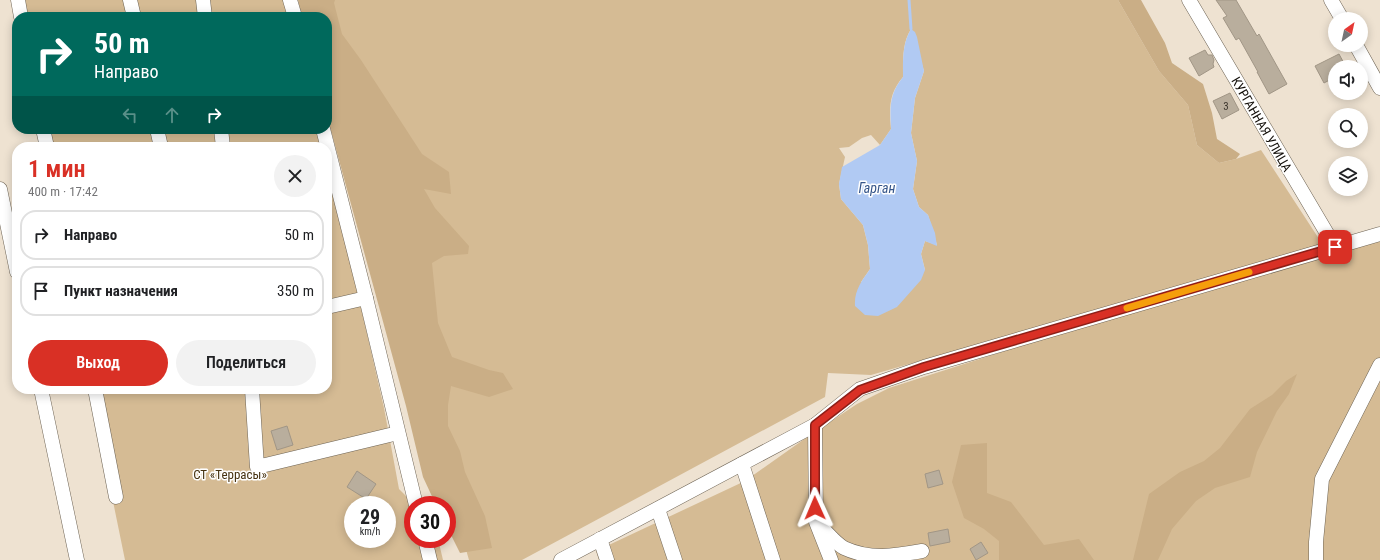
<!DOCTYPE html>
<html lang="ru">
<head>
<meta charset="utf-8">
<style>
	:root { --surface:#fff; --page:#f2f2f2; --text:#202124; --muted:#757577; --line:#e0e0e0; --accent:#d93025 }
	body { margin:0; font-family:"Roboto Condensed",sans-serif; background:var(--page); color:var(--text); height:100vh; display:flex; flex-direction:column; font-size:15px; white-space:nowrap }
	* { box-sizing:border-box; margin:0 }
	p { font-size:13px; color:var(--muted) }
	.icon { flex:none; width:22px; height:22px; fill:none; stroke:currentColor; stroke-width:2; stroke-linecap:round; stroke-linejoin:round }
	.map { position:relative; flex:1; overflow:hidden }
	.sheet { position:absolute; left:12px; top:142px; width:320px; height:252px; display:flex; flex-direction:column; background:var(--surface); border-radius:16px; box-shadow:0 2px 10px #0003 }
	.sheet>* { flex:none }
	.banner { position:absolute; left:12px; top:12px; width:320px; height:122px; border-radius:16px; box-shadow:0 2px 10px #0003; background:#00695c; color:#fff; overflow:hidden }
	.needle { width:26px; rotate:33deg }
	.tools { position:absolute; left:1328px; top:12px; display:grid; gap:8px }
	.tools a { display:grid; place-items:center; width:40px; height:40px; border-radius:50%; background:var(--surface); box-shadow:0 2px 10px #0003; font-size:20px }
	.speed { position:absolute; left:344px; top:496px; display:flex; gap:8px; font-size:20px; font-weight:700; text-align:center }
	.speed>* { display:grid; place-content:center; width:52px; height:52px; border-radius:50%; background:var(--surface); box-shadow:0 2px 10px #0003; line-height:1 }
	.speed small { font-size:10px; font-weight:400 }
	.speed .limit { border:6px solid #d22; background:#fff; color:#111 }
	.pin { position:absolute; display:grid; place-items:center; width:34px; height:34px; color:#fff; margin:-17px; border-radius:8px; box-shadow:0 2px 6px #0006 }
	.me { position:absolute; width:44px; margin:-22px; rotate:359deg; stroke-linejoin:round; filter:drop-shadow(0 0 3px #0008) }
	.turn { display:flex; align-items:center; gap:14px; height:84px; padding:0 16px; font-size:18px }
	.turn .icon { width:52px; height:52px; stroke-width:2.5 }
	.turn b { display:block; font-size:28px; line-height:34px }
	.lanes { display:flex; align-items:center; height:38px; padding:0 16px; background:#0003; justify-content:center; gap:20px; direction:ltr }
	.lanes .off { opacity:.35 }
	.round { display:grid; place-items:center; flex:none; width:42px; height:42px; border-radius:21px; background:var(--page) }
	.overview { display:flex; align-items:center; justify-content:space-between; height:68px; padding:0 16px }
	h1 { font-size:24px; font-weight:600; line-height:30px; color:var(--accent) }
	.cta { display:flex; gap:8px; margin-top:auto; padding:8px 16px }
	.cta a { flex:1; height:46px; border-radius:24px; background:var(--accent); color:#fff; font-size:16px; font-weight:600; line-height:46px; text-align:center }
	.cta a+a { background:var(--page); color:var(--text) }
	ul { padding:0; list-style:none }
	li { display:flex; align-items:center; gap:12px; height:50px; margin:0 8px 6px; padding:0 8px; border:2px solid var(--line); border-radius:16px }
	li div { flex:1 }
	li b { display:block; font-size:15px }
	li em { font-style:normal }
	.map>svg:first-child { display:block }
	.green { fill:#d5bb94; fill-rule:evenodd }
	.forest { fill:#caae86 }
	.water { fill:#b1caf3 }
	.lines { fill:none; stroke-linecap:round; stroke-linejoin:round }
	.stream { stroke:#b1caf3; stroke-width:3 }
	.building { fill:#b9ae9d; stroke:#a19686 }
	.minor-casing { stroke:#6e6455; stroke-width:15 }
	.minor { stroke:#fff; stroke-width:14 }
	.route-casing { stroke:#8d1f18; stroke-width:10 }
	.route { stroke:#d93025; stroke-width:7 }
	.slow { stroke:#f59e0b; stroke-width:7 }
	.labels { text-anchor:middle; stroke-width:3; stroke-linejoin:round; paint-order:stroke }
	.number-label { font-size:11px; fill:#3c362e }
	.street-label { font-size:13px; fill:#120e09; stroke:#fff }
	.park-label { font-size:13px; fill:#463211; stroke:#fff }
	.water-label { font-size:14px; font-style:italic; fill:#355589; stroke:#fff }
</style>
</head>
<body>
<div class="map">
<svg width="1380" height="560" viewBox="0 0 1380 560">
	<rect width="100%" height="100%" fill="#eee2d1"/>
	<!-- green -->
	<g class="green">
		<polygon points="11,0 290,0 294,17 17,17 17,30"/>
		<path d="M 308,0 L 1118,0 L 1159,71 L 1188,105 L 1197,145 L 1219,163 L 1236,159 L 1261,150 L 1323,245 L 871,375 L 828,373 L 825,397 L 522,560 L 469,560 L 327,67 L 327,17 ZM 911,29 L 924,71 L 915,98 L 911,133 L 917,161 L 913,189 L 919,207 L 928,215 L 937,245 L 925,241 L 921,254 L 925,270 L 861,282 L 870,269 L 868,245 L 863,225 L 841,199 L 839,184 L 845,157 L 839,148 L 849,147 L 862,138 L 871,135 L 880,145 L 891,129 C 889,108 889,93 903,77 C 903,61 902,43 911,29 Z"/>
		<polygon points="37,129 320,129 324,147 41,147"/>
		<path d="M 327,158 L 384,408 L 399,489 L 415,505 L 413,505 L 413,539 L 438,539 L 443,560 L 125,560 L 90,389 L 327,389 ZM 353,505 L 387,505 L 387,539 L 353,539 Z"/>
		<polygon points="1380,241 1380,560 599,560 596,551 745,481 803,440 857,404 889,388 1080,327"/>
	</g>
	<!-- forest -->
	<g class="forest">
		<polygon points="298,0 335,0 334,3 342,34 361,60 422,154 449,172 451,194 424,189 435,208 469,246 468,254 444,256 432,263 438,323 452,357 489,370 503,373 513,389 489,397 451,386 448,405 448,426 460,451 465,472 485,516 492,548 460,553 447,527 447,505 436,505 423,477 406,406 327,116 327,17 302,17"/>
		<polygon points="1118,0 1141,0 1165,43 1172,63 1203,84 1212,113 1217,139 1240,154 1236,159 1219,163 1197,145 1188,105 1159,71"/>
		<polygon points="1297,374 1289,394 1277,411 1257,452 1250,477 1215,488 1196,501 1172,529 1158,560 1133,560 1149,494 1180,472 1204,461 1220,448 1250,409 1272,395 1286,381"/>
		<polygon points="987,443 987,493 1011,502 1044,545 1079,539 1094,560 999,560 999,541 984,529 964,518 952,482 961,445"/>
	</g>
	<!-- water -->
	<path class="water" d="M 911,29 L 915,32 L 917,37 L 924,71 L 915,98 L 911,133 L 917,161 L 913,189 L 919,207 L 928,215 L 935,233 L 937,246 L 925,241 L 921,254 L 925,270 L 921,280 L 897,307 L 878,316 L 865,315 L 855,306 C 854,290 862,281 870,269 L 868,245 L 863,225 L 841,199 L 839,184 L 842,167 L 880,145 L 891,129 C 890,108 889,94 903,77 C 903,61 902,44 911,29 Z"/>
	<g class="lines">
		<!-- stream -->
		<polyline class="stream" points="909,0 911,29"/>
	</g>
	<!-- building -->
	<g class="building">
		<polygon points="1216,0 1236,0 1257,36 1259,34 1287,84 1269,94 1257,72 1258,72 1239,38 1236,40 1223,18 1227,16"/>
		<polygon points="1205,50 1208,55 1212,55 1214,60 1213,64 1214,67 1199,76 1189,58"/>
		<polygon points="1339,54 1346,67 1335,67 1335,77 1324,83 1315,66"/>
		<polygon points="1230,93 1239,110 1222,119 1213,101"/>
		<polygon points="287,426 293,445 277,450 271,431"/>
		<polygon points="939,470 943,484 928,488 925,474"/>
		<polygon points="357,471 376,484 366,499 347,487"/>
		<polygon points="948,529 950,542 930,546 928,533"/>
		<polygon points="981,542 988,553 976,560 970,549"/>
	</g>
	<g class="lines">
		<!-- minor casing -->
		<g class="minor-casing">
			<g id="minor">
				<polyline points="18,0 21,17"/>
				<polyline points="130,0 134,17"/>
				<polyline points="203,0 205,17"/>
				<polyline points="290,0 295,17"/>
				<polyline points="1189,0 1335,247"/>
				<polyline points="1331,0 1342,19"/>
				<polyline points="1356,45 1380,88"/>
				<polyline points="43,129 47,147"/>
				<polyline points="157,129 161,147"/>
				<polyline points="221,129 223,147"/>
				<polyline points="323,129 366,298 416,505"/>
				<polyline points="0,189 17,272"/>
				<polyline points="327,307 366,298"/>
				<polyline points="41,389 77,560"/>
				<polyline points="95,389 116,497"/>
				<polyline points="252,389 257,467 398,433"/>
				<polyline points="815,425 816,522 831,560"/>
				<polyline points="742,464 773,560"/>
				<polyline points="658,509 675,560"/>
				<path d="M 819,525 C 827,532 835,543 844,548 C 870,560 894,556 922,551"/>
				<polyline points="425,539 430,560"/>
				<polyline points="600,539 607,560"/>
				<polyline points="561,560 815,425 860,389 924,367 1380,234"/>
				<polyline points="1316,560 1316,542 1322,479 1380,365"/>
			</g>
		</g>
		<!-- minor -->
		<use href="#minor" class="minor"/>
	</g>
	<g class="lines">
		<!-- route casing -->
		<g class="route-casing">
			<polyline id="route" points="815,508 815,425 860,390 924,367 1335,247"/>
		</g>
		<!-- route -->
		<use href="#route" class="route"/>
		<!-- slow -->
		<polyline class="slow" points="1127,308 1249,272"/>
	</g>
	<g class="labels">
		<!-- number labels -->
		<g class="number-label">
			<text x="1226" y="110">3</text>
		</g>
		<!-- street labels -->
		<g class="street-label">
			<text transform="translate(1262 124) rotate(60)" y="5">КУРГАННАЯ УЛИЦА</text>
		</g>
		<!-- park labels -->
		<g class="park-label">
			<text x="230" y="479">СТ «Террасы»</text>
		</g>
		<!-- water labels -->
		<g class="water-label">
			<text x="877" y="193">Гарган</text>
		</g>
	</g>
</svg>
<div class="tools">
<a><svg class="needle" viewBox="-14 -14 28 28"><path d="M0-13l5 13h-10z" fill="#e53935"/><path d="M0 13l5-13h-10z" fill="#757577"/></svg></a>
<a><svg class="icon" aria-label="sound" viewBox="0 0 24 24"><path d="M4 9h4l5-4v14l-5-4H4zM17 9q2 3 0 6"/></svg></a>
<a><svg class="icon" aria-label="search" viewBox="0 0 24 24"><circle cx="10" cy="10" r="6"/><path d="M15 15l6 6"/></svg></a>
<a><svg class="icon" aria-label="layers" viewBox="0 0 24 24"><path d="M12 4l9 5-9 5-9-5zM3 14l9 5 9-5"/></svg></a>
</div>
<div class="speed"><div>29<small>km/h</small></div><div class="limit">30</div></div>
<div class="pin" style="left:1335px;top:247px;background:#d93025"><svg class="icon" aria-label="arrive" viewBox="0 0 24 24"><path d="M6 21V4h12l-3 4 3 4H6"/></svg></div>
<svg class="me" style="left:815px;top:508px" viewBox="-20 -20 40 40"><path d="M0-17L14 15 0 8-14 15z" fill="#d93025" stroke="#fff" stroke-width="4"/></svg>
<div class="banner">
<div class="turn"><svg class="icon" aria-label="right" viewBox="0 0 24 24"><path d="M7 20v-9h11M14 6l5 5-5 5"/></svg><div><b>50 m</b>Направо</div></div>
<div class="lanes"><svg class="icon off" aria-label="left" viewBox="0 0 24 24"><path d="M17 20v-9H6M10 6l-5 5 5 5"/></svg><svg class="icon off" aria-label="ahead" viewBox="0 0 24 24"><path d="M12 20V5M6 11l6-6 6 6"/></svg><svg class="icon" aria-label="right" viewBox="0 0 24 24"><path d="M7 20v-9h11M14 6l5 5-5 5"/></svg></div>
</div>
<section class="sheet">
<div class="overview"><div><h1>1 мин</h1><p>400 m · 17:42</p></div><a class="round"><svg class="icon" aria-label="close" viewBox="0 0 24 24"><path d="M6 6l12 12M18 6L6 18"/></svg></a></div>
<ul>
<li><svg class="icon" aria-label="right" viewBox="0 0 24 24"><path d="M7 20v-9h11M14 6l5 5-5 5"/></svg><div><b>Направо</b></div><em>50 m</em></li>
<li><svg class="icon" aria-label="arrive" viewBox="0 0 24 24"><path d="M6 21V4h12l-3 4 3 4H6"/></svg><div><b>Пункт назначения</b></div><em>350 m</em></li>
</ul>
<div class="cta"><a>Выход</a><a>Поделиться</a></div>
</section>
</div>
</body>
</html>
